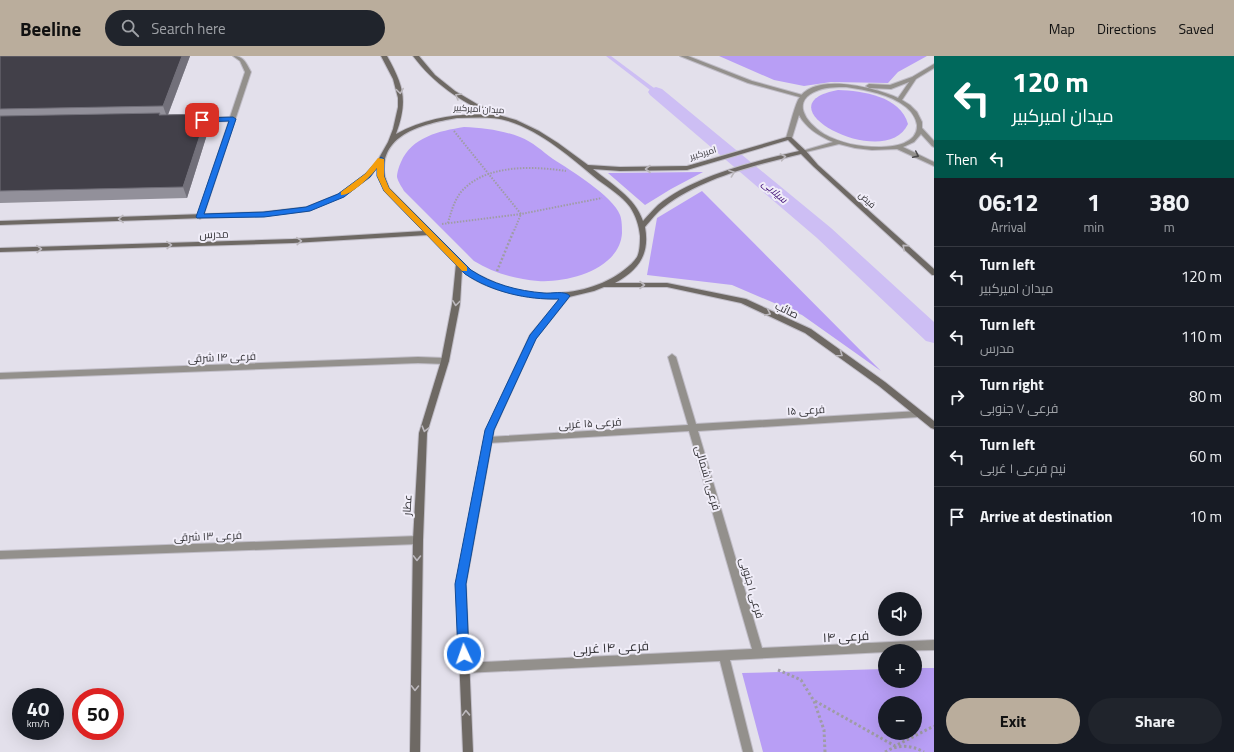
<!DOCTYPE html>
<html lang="en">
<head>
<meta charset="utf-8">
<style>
	:root { --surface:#171b24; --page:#20242c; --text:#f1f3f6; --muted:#9ea1a6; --line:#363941; --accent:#baad9c }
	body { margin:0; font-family:"Titillium Web",Cairo,sans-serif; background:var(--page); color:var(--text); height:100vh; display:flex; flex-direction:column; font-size:15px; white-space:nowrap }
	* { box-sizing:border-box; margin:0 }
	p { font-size:13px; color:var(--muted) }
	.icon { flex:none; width:22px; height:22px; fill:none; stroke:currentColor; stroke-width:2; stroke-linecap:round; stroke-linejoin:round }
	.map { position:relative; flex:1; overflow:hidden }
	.details { display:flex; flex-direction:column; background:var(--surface); width:300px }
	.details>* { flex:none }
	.top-card { background:#00695c; color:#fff; overflow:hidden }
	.tools { position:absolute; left:878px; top:536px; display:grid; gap:8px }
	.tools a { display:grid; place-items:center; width:44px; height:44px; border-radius:50%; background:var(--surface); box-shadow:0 4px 16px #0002; font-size:20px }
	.speed { position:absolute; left:12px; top:632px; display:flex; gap:8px; font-size:20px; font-weight:700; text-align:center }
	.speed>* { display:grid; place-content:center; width:52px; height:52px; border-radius:50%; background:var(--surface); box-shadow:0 4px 16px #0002; line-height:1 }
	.speed small { font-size:10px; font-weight:400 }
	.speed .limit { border:6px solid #d22; background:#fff; color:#111 }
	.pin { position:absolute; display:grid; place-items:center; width:34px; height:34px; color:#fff; margin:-17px; border-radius:8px; box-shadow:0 2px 6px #0006 }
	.me { position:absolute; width:44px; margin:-22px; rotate:357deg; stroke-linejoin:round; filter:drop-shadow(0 0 3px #0008) }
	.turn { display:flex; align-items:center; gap:14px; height:84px; padding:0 12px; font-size:18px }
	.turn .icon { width:52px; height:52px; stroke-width:2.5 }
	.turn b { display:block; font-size:28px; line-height:34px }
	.then { display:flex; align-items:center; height:38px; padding:0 12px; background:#0003; gap:8px; font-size:15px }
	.eta { display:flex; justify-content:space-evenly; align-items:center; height:68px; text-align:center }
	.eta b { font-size:24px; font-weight:700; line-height:28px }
	.primary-button { display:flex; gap:8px; margin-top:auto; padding:8px 12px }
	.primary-button a { flex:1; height:46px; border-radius:24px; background:var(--accent); color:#111; font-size:16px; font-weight:700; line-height:46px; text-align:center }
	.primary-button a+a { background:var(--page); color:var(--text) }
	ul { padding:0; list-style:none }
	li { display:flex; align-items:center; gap:12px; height:60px; padding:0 12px; border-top:1px solid var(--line) }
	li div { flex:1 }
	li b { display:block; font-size:15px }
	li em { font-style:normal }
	header { display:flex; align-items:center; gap:24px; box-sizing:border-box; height:56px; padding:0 20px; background:var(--accent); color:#111 }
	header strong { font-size:19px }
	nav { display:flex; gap:22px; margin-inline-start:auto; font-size:14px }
	.search { width:280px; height:36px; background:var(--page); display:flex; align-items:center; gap:10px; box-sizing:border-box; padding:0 14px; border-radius:22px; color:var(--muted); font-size:15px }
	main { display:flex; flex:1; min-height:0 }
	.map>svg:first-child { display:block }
	.green { fill:#b89ef5; fill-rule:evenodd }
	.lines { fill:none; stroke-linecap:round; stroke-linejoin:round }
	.stream { fill:#cdbef4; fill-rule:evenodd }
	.canal { fill:#cdbef4; fill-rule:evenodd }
	.minor-casing { stroke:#c0bdc7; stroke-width:2 }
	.tertiary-casing { stroke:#c0bdc7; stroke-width:2 }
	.secondary-casing { stroke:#c0bdc7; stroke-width:2 }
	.path-far2 { stroke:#9f9ca5; stroke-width:2; stroke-dasharray:1.5 1.5; stroke-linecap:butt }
	.path-far1 { stroke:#9f9ca5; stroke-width:2.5; stroke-dasharray:2 2; stroke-linecap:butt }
	.path { stroke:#9f9ca5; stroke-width:3; stroke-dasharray:2.5 2.5; stroke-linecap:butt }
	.minor { fill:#93908c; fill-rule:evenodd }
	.tertiary { fill:#93908c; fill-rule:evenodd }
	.secondary { fill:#6e6964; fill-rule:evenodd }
	.wall { fill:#92909a }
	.shaded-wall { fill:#72707a }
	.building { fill:#424049; stroke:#72707a }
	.oneway { stroke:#bcb8bd }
	.oneway2 { stroke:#4c4a4c }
	.route { fill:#1a73e8; stroke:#114b97 }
	.slow { fill:#f59e0b }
	.labels { text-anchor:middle; stroke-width:4; stroke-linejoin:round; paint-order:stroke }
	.far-street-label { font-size:9px; fill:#343337; stroke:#f0edf8 }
	.far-water-label { font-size:10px; font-style:italic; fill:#3e0c75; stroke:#f0edf8 }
	.street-label { font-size:11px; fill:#343337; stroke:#f0edf8 }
	.near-street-label { font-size:13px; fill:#343337; stroke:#f0edf8 }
</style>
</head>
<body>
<header>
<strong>Beeline</strong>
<div class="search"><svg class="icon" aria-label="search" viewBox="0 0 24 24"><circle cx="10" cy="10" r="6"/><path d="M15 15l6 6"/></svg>Search here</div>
<nav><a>Map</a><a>Directions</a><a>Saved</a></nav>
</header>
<main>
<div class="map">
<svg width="934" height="696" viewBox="0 0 934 696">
	<rect width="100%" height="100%" fill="#e3e0eb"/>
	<!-- green -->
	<g class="green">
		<polygon points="719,0 927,0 898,16 888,27 831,26 804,30 774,24"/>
		<path d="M 838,34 C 863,35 900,40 908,68 C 886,117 756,49 838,34 Z"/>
		<path d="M 464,71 C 483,72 502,74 520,81 C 533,86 542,95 553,103 C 570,114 613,140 620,159 C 622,164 622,172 622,177 C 620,213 568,227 538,225 C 516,223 493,217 474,205 L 404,135 C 402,131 398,126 397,121 C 397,117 399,110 401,106 C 412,81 439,75 464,71 Z"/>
		<polygon points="703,116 671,133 645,149 608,117"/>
		<polygon points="702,135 881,315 802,259 732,229 647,219 657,162"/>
		<path d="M 915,612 L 934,612 L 934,696 L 763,696 L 742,617 L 885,613 L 885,625 L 915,625 ZM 885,647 L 915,647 L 915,677 L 885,677 Z"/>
	</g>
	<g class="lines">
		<!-- stream -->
		<polygon class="stream" points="606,0 611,0 658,35 658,37 654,37"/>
		<!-- canal -->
		<polygon class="canal" points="656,31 662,33 831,172 934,266 934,287 926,285 817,182 650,39 648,36 650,33"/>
		<!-- minor casing -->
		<g class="minor-casing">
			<g id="minor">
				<path d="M 233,0 C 244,0 246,7 251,16 L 203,161 L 200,163 L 197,161 L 229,65 L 198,66 L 195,64 L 198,62 L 230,61 L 245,16 L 240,5 Z"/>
				<polygon points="680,0 688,0 752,25 806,40 803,42 748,27"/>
				<polygon points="672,298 676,301 696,368 919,355 922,356 923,358 922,360 919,361 698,375 762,592 934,584 934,594 885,595 885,596 730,604 753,696 743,696 720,605 464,617 460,616 459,612 460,608 464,607 752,593 689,375 488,387 485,386 484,384 485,382 488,381 688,369 668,301"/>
				<polygon points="418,301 445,302 449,305 445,308 418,307 0,323 0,317"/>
				<polygon points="418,480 421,481 423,484 421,487 418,488 0,503 0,495"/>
			</g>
		</g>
		<!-- tertiary casing -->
		<g class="tertiary-casing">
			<path id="tertiary" d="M 934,8 L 934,12 L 916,23 L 902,44 L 910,49 L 917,56 L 922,66 L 922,72 L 934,85 L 934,91 L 932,90 L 921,78 L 914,86 L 903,91 L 934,106 L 934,110 L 897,93 L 872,94 L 855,92 L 839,88 L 802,97 L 802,95 L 833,86 C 819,80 806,72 799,59 L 792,82 L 789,84 L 786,82 C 790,70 793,55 798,44 C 813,15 876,32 898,42 L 909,26 L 891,33 L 869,32 L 866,30 L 869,28 L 890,29 L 912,21 ZM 846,31 C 866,34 890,38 906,51 C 911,55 916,62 917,69 C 918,88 893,91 879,91 C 860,91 840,87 824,78 C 805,66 790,44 819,34 C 827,31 837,31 846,31 Z"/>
		</g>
		<!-- secondary casing -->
		<g class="secondary-casing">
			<path id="secondary" d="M 381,0 L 387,0 C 404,30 408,45 396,78 C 426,62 457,57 491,59 C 460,45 434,28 413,0 L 419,0 L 435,19 L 455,35 L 477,48 L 502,60 L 516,64 L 539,75 L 558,87 L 588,109 L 620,111 L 687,110 L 787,81 L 791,81 L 806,95 L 818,109 L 934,213 L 934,219 L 932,219 L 814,111 L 801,98 C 756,109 701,122 664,151 C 657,156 651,164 645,171 C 650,198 639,214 615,227 L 667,227 L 746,243 L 811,273 L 885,326 L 934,365 L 934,373 L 931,372 L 879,330 L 805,277 L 741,247 L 667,231 L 604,231 L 594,235 L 569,241 L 536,282 L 494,374 L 466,528 L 473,696 L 463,696 L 456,528 L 486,374 L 530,279 L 561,242 C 533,245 482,234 462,214 L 460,248 L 449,305 L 427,377 L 423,484 L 420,696 L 410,696 L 413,484 L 419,377 L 441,305 L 452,248 L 456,208 L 428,179 L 293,187 L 0,196 L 0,192 L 293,183 L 424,175 L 384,134 L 378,115 L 378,110 L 370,121 L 343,140 L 308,155 L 263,160 L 0,169 L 0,165 L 263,156 L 307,151 L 339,138 L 366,119 L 379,102 L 388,86 L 393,73 L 398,51 L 398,42 L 393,23 ZM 457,62 C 474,62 492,60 508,65 C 543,76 571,102 598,124 C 609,132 622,140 630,151 C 636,160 639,170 640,180 C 640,186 640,195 637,201 C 634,206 629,210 624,214 C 596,236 555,241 521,235 C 502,231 486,223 470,214 L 389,132 C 387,127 384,120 384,114 C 383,76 428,67 457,62 ZM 788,84 L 799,95 C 755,105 693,120 658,149 C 653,154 648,159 643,165 C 635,141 611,128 593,113 L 620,115 L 687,114 Z"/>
		</g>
		<!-- path-far2 -->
		<g class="path-far2">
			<polyline points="454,75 521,158 514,175"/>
			<path d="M 448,167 C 451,156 454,145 461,136 C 485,108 533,110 566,115"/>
			<polyline points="442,168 521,158 602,142"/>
		</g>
		<!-- path-far1 -->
		<polyline class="path-far1" points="497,215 514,174"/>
		<!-- path -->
		<g class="path">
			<polyline points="778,614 801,624 814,645 824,674 825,696"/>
			<polyline points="815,645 895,690 934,670"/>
			<path d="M 885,696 C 898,688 911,689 924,696"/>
		</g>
		<!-- minor -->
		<use href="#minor" class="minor"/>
		<!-- tertiary -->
		<use href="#tertiary" class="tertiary"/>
		<!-- secondary -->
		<use href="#secondary" class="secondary"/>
	</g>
	<!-- wall -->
	<polygon class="wall" points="0,0 190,0 168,59 207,58 210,69 187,142 0,147"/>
	<!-- shaded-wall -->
	<g class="shaded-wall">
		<polygon points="182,0 190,0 167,61 163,50"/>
		<polygon points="207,58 210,69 187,142 183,131"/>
	</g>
	<!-- building -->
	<g class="building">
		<polygon points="0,0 182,0 163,50 0,53"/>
		<polygon points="160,57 159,59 207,58 183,131 0,135 0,60"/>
	</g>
	<!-- one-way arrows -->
	<defs><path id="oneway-chevron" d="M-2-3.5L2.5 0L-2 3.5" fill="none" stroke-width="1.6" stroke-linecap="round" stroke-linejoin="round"/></defs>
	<g class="oneway">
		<use href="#oneway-chevron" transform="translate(400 35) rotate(82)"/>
		<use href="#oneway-chevron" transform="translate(458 40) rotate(-149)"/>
		<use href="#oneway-chevron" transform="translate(783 101) rotate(-11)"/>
		<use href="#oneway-chevron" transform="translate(648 113) rotate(-180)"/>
		<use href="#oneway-chevron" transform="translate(732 117) rotate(-20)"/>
		<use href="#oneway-chevron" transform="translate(121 163) rotate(178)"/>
		<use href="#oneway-chevron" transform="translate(299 185) rotate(-4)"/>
		<use href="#oneway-chevron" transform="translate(169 189) rotate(-2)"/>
		<use href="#oneway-chevron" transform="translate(905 191) rotate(-138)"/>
		<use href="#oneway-chevron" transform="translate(39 193) rotate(-2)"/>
		<use href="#oneway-chevron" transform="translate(642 229)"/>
		<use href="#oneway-chevron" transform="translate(456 247) rotate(97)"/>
		<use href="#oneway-chevron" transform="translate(768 257) rotate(25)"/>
		<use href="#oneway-chevron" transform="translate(840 298) rotate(35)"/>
		<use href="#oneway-chevron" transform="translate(425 373) rotate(105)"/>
		<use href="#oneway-chevron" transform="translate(417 502) rotate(91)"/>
		<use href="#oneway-chevron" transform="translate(415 632) rotate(91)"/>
		<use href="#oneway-chevron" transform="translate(466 657) rotate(-92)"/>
	</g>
	<use class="oneway2" href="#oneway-chevron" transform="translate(916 99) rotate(26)"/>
	<!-- route -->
	<path class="route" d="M 233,61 L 236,63 L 204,158 L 264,156 L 306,151 L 338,138 L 365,118 L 381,101 L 384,103 L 384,120 L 389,132 L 471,214 C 492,228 518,235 544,237 C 551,238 565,234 570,240 L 536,283 L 494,374 L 466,528 L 469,598 L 468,602 L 464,604 L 460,602 L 458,598 L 455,528 L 485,374 L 530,279 L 559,243 C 527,244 492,236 465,218 L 384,135 L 377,120 L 377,112 L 370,121 L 344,141 L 310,155 L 264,161 L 197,162 L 196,161 L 229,65 L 202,66 L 199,64 L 202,62 Z"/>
	<!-- slow -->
	<path class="slow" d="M 378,102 L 384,103 L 384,120 L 389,132 L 467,211 L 467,215 L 462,215 L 384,135 L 377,120 L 377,112 C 371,120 351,140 341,139 L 341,136 L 365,118 Z"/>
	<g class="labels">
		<!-- far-street labels -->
		<g class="far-street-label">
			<text transform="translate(479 53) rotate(3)" y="3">میدان امیرکبیر</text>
			<text transform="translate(703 97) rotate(-16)" y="3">امیرکبیر</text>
			<text transform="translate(867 144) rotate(42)" y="3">فیض</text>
		</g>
		<!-- far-water labels -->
		<g class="far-water-label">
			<text transform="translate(775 135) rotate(40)" y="4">سیلابی</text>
		</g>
		<!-- street labels -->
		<g class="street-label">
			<text transform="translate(214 178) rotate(-2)" y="4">مدرس</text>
			<text transform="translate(787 254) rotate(25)" y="4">صائب</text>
			<text transform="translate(222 301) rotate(-2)" y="4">فرعی ۱۴ شرقی</text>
			<text transform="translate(806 354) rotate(-3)" y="4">فرعی ۱۵</text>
			<text transform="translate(590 367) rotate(-3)" y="4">فرعی ۱۵ غربی</text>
			<text transform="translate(708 422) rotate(74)" y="4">فرعی ۱ شمالی</text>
			<text transform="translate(407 449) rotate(-87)" y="4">عطار</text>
			<text transform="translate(208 480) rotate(-2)" y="4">فرعی ۱۳ شرقی</text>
			<text transform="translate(752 532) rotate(74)" y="4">فرعی ۱ جنوبی</text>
		</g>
		<!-- near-street labels -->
		<g class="near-street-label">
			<text transform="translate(846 580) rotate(-3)" y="5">فرعی ۱۴</text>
			<text transform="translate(611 591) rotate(-3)" y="5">فرعی ۱۴ غربی</text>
		</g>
	</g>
</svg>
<div class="tools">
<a><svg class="icon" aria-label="sound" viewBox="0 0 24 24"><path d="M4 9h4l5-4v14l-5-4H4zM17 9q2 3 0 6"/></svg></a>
<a>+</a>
<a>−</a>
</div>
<div class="speed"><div>40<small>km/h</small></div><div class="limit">50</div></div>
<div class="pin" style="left:202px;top:64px;background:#d93025"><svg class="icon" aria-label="arrive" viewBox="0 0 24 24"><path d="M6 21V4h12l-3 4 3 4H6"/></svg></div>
<svg class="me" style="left:464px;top:598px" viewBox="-20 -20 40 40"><circle r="17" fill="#1a73e8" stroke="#fff" stroke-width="3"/><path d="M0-11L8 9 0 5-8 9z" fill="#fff"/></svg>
</div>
<section class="details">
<div class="top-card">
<div class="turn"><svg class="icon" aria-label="left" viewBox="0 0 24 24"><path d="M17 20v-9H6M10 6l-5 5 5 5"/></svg><div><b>120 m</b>میدان امیرکبیر</div></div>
<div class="then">Then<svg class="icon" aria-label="left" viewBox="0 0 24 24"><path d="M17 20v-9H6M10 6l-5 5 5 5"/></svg></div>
</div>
<div class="eta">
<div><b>06:12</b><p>Arrival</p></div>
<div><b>1</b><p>min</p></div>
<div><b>380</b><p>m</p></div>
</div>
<ul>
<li><svg class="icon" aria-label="left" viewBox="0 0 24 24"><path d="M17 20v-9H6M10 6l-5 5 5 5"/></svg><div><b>Turn left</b><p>میدان امیرکبیر</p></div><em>120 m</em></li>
<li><svg class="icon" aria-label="left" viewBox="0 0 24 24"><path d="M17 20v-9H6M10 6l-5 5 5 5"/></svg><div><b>Turn left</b><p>مدرس</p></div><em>110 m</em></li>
<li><svg class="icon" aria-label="right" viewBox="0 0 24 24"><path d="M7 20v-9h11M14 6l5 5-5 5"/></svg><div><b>Turn right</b><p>فرعی ۷ جنوبی</p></div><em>80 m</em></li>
<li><svg class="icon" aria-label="left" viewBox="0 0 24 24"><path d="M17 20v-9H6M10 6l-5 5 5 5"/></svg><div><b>Turn left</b><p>نیم فرعی ۱ غربی</p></div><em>60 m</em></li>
<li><svg class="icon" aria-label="arrive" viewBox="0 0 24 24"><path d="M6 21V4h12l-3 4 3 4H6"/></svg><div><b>Arrive at destination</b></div><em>10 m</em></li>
</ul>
<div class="primary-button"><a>Exit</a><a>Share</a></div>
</section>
</main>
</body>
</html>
